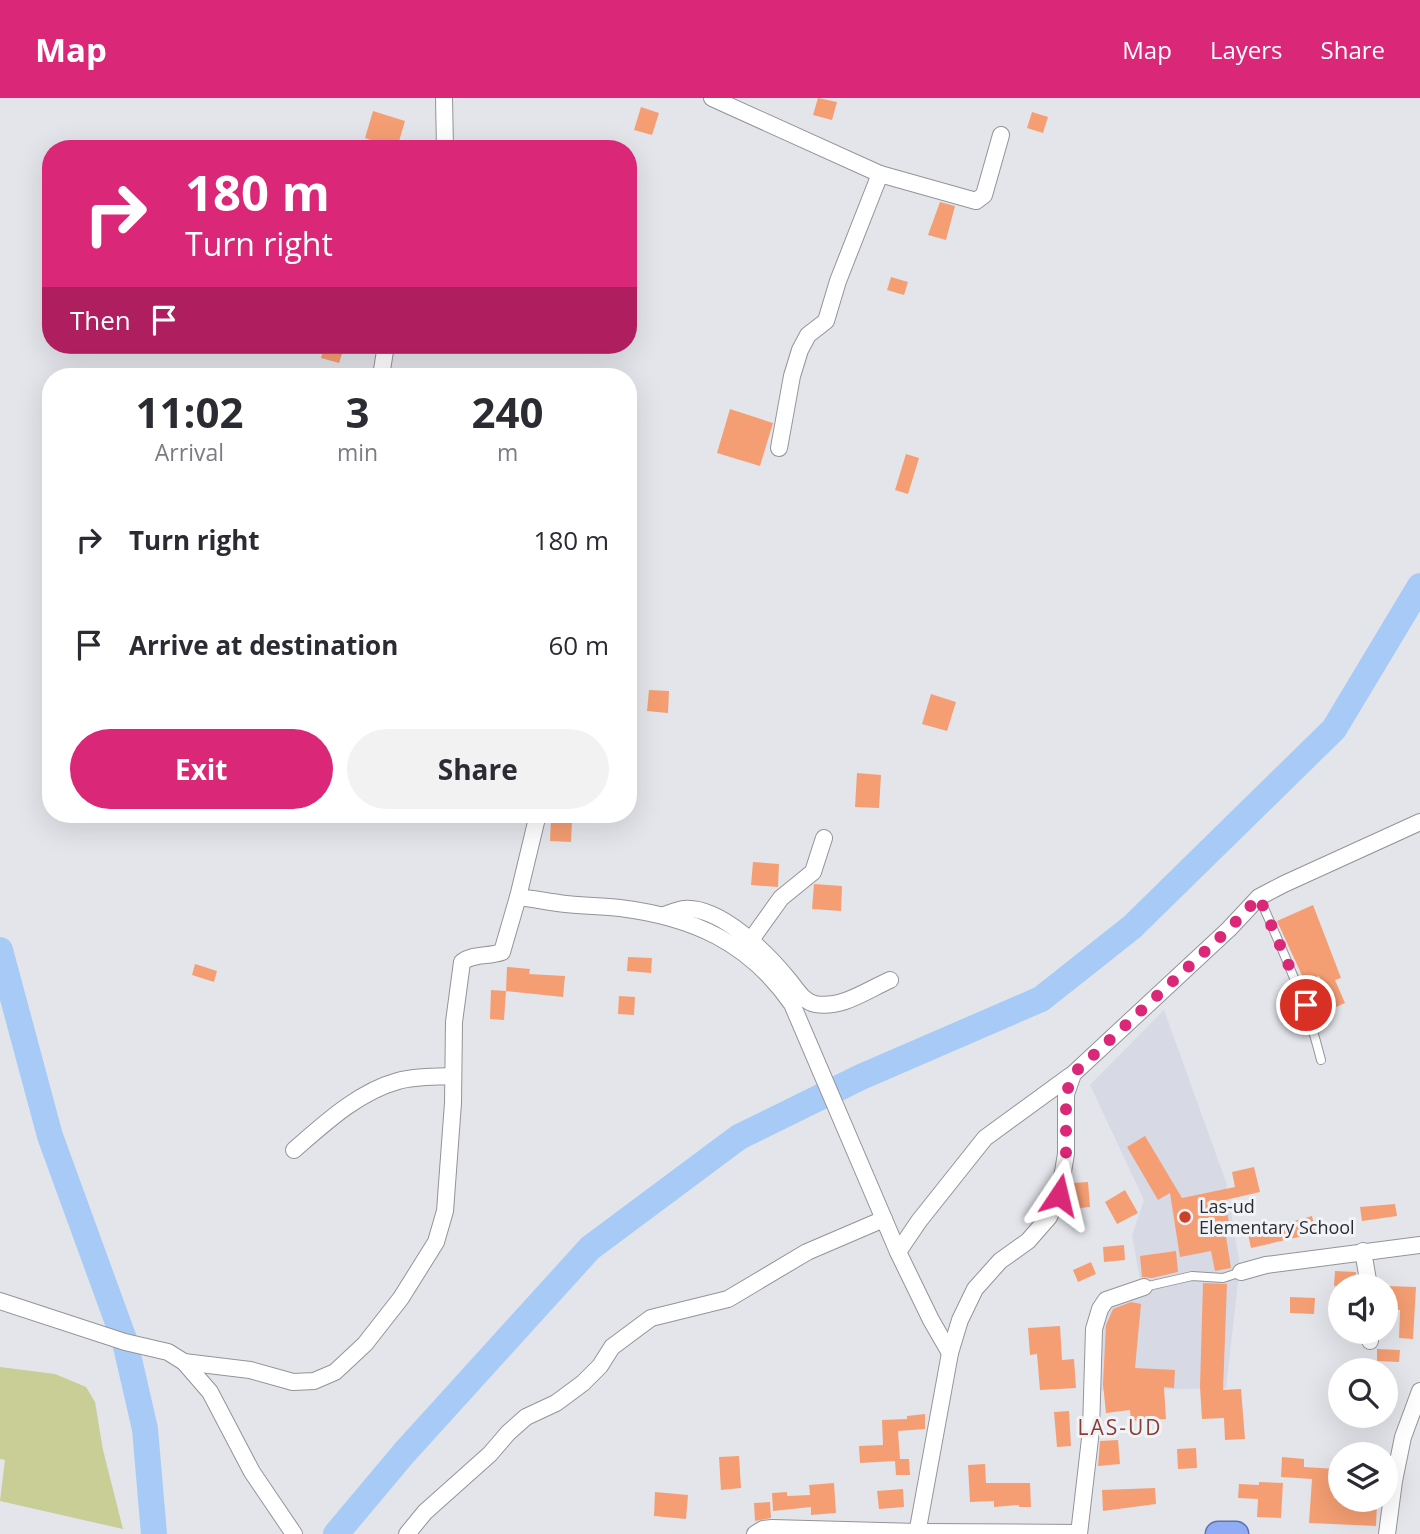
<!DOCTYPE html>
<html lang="en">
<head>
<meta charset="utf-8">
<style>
	:root { --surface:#fff; --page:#f2f2f3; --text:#2b2b33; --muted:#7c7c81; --accent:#db2777 }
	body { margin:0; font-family:"Open Sans",sans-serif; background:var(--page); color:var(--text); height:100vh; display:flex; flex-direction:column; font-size:26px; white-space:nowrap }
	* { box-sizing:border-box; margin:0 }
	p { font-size:23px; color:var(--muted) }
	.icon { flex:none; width:38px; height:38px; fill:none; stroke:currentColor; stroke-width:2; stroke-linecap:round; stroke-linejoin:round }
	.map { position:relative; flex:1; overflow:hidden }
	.details { position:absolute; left:42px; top:270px; width:595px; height:455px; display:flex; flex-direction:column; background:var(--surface); border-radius:28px; box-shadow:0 7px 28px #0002 }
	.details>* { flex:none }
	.guide { position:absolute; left:42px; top:42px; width:595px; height:214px; border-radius:28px; box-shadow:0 7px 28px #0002; background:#db2777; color:#fff; overflow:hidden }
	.fabs { position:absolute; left:1328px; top:1176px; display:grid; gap:14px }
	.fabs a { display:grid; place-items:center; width:70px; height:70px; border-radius:50%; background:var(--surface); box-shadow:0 7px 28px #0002; font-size:35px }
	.pin { position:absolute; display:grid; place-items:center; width:60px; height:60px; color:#fff; margin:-30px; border:4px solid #fff; border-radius:50%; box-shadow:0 2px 7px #0007 }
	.me { position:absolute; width:77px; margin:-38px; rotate:10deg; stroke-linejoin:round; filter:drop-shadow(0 0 5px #0008) }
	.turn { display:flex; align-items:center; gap:24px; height:147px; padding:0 28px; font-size:32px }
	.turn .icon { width:91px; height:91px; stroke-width:2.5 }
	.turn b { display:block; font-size:49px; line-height:60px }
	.then { display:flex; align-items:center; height:66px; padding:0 28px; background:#0003; gap:14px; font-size:26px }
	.eta { display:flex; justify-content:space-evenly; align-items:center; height:119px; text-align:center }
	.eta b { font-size:42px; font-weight:700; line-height:49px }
	.action { display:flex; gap:14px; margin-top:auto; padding:14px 28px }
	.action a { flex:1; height:80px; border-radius:42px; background:var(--accent); color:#fff; font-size:28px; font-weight:700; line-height:80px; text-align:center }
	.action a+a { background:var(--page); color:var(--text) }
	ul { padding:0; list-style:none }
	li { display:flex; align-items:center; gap:21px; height:105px; padding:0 28px }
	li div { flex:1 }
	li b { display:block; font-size:26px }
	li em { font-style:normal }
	header { display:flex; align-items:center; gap:42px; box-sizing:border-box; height:98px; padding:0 35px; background:var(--accent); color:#fff }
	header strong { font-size:33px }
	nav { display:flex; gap:38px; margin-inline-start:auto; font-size:24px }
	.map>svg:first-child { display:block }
	.built { fill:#d7d9e5 }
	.green { fill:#c9cd96 }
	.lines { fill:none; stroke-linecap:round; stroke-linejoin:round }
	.river { stroke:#a7cbf6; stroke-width:26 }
	.building { fill:#f59e73 }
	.service-casing { stroke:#939499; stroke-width:10 }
	.minor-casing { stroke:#939499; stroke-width:18 }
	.trunk-casing { stroke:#5b72ae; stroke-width:27 }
	.service { stroke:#fff; stroke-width:8 }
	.minor { stroke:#fff; stroke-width:16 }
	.trunk { stroke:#90acf4; stroke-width:24 }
	.route { stroke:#db2777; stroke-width:12; stroke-dasharray:0 21.6 }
	.poi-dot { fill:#cb4029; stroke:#f1f3f8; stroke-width:2.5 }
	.labels { text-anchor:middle; stroke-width:6; stroke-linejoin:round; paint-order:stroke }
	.poi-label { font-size:18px; fill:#2c2d2f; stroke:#f1f3f8; text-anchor:start }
	.quarter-label { font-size:21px; letter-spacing:2px; fill:#863f32; stroke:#f1f3f8 }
</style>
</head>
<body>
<header>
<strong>Map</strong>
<nav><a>Map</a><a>Layers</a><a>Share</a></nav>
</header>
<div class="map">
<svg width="1420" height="1436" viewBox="0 0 1420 1436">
	<rect width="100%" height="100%" fill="#e4e5eb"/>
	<!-- built -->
	<polygon class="built" points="1164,912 1226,1084 1240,1168 1226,1290 1098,1293 1096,1249 1106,1204 1142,1193 1132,1137 1144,1102 1090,987"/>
	<!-- green -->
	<polygon class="green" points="0,1269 55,1276 86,1289 95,1304 103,1352 123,1431 0,1403 5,1362 0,1361"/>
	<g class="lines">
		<!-- river -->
		<g class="river">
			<polyline points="0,852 50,1038 125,1244 145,1331 154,1436"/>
			<polyline points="336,1436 404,1355 590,1150 739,1039 861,979 1041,901 1132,829 1334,631 1420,488"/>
		</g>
	</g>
	<!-- building -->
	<g class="building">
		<polygon points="818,0 837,4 832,22 813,17"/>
		<polygon points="641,9 659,15 652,37 634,32"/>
		<polygon points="373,13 405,23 397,50 365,40"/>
		<polygon points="1032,14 1048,19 1043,35 1027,30"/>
		<polygon points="940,104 955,108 946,142 928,137"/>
		<polygon points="891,179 908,184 904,197 887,192"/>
		<polygon points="325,247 345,247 339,265 321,260"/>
		<polygon points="730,311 773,325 760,368 717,355"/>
		<polygon points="906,356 919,360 908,396 895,392"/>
		<polygon points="649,592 669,593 668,615 647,613"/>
		<polygon points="931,596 956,604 947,633 922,626"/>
		<polygon points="857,675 881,677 879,710 855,709"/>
		<polygon points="551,722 572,723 571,744 550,743"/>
		<polygon points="753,764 779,766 778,789 751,787"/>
		<polygon points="814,786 842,788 841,813 812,811"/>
		<polygon points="1313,807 1341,880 1335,882 1345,905 1334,910 1319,878 1305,884 1277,823"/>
		<polygon points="628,859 652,860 651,875 627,873"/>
		<polygon points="195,866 217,873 214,884 192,877"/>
		<polygon points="507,869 530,871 529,876 565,878 563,899 506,893"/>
		<polygon points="491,892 506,893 504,922 490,921"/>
		<polygon points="619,898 635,899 634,917 618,916"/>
		<polygon points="1145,1038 1182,1100 1235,1089 1232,1074 1254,1069 1260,1094 1225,1102 1230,1131 1225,1132 1231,1170 1215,1173 1211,1153 1180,1159 1170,1095 1158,1102 1127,1049"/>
		<polygon points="1088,1084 1090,1109 1070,1111 1072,1085"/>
		<polygon points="1125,1092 1138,1115 1117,1126 1105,1104"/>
		<polygon points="1395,1106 1397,1118 1362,1123 1360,1109"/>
		<polygon points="1312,1118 1316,1135 1251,1150 1248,1136"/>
		<polygon points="1124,1147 1125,1162 1104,1164 1103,1149"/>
		<polygon points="1176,1153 1178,1174 1152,1180 1142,1179 1140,1158"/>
		<polygon points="1091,1164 1096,1176 1078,1184 1073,1172"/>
		<polygon points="1335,1173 1356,1174 1355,1188 1334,1188"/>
		<polygon points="1203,1185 1227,1186 1223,1292 1241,1291 1245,1341 1225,1342 1224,1320 1202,1321 1200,1289"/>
		<polygon points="1386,1188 1416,1189 1413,1241 1399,1240 1400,1212 1386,1211"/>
		<polygon points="1290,1199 1315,1200 1314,1216 1290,1215"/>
		<polygon points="1131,1204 1141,1206 1135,1270 1175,1272 1174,1290 1164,1289 1166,1321 1131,1323 1130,1312 1106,1315 1103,1286 1106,1227 1113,1211"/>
		<polygon points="1060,1228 1062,1262 1074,1261 1076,1290 1040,1292 1037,1256 1030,1257 1028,1230"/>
		<polygon points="1377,1251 1400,1252 1399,1264 1377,1263"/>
		<polygon points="1069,1313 1071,1348 1057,1349 1054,1314"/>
		<polygon points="925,1316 925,1331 898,1333 900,1361 909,1361 910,1377 896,1377 895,1363 860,1365 859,1348 883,1347 882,1322 907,1321 907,1318"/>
		<polygon points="1118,1342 1120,1366 1098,1368 1100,1343"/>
		<polygon points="1196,1350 1197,1370 1178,1371 1177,1351"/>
		<polygon points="739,1358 741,1390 721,1392 719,1359"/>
		<polygon points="1282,1359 1304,1361 1304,1369 1336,1371 1334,1400 1377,1403 1376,1428 1309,1425 1312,1381 1281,1379"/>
		<polygon points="985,1366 986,1385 1030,1385 1031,1409 1019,1409 1019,1407 994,1409 994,1403 970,1404 968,1367"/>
		<polygon points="1259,1384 1283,1385 1281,1420 1257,1419 1258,1401 1238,1400 1239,1386 1259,1387"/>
		<polygon points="834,1385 836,1415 811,1417 811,1409 773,1413 772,1395 787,1394 787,1398 810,1397 809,1387"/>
		<polygon points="1155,1390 1156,1406 1103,1413 1102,1392"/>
		<polygon points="903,1391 904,1409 879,1411 877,1393"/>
		<polygon points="655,1394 688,1397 686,1421 654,1418"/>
		<polygon points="770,1404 771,1420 755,1423 754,1405"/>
	</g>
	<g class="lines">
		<!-- service casing -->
		<g class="service-casing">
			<g id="service">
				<path d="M 1259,799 C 1283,853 1307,905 1321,962"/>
				<polyline points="1144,1189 1192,1178 1223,1180 1241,1174"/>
			</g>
		</g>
		<!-- minor casing -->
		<g class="minor-casing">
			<g id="minor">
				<polyline points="444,0 445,51"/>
				<polyline points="712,0 880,76 976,103 984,97 1001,37"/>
				<polyline points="381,278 386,247"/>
				<polyline points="779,350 792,278 800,252 808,237 826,223 838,183 880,76"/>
				<path d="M 538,716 L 518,799 C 534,801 550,804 566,806 C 584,808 602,808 620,810 C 692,819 749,844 792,906 L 898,1154 L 931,1222 L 950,1255"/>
				<path d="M 664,817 C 670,815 678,812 684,811 C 720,808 767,855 788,881 C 796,890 802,903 815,906 C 842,911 867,892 890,882"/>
				<polyline points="751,842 781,800 813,774 824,740"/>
				<path d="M 294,1052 C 325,1025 358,994 398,983 C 415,978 434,979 452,978"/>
				<polyline points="1363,1153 1369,1188"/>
				<polyline points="898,1154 919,1123 985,1040 1070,978"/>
				<polyline points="1241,1174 1266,1167 1420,1147"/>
				<polyline points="0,1203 125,1244 168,1254 184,1264 210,1294 252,1374 294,1436"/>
				<polyline points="1370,1243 1370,1234"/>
				<path d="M 184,1264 L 250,1272 L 293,1284 L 314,1283 L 335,1274 L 365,1246 L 401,1200 L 436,1144 L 445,1113 L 453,1005 L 454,924 L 462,864 C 475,855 488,859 502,854 L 518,799"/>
				<polyline points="407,1436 425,1414 490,1356 508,1335 526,1319 556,1305 583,1285 600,1268 612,1249 651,1220 728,1201 807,1154 884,1121"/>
				<polyline points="755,1436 763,1431 772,1430 918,1434 1079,1435"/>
				<polyline points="917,1436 950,1255 960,1222 975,1191 1000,1163 1028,1143 1049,1119 1059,1097 1066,1056 1066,996 1073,976 1229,831 1259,799 1284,786 1420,724"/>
				<polyline points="1079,1436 1091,1332 1094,1231 1100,1211 1106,1202 1144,1189"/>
				<polyline points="1387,1436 1394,1383 1403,1339 1420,1293"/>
			</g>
		</g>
		<!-- trunk casing -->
		<g class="trunk-casing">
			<polyline id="trunk" points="1218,1436 1236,1436"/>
		</g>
		<!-- service -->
		<use href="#service" class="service"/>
		<!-- minor -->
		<use href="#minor" class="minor"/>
		<!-- trunk -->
		<use href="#trunk" class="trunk"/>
	</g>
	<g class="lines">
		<!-- route -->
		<polyline class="route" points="1059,1097 1066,1056 1066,996 1073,976 1229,831 1259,799 1306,907"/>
	</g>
	<!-- markers -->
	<circle class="poi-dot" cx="1185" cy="1119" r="7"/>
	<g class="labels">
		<!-- poi labels -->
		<g class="poi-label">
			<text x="1199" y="1115">Las-ud<tspan x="1199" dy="21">Elementary School</tspan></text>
		</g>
		<!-- quarter labels -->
		<g class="quarter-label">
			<text x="1120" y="1337">LAS-UD</text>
		</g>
	</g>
</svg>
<div class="fabs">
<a><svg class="icon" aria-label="sound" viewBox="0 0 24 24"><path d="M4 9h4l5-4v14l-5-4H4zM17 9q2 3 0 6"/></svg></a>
<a><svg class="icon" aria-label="search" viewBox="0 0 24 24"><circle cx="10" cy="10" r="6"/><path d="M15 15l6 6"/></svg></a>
<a><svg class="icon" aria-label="layers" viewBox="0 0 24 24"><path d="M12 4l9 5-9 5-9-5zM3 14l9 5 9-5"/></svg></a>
</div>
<div class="pin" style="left:1306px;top:907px;background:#d93025"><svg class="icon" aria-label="arrive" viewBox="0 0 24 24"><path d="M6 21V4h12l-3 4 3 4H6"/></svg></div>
<svg class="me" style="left:1059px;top:1097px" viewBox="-20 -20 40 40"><path d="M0-17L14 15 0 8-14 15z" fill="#db2777" stroke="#fff" stroke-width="4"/></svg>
<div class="guide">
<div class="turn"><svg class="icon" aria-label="right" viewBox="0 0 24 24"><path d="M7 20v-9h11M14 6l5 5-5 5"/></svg><div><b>180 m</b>Turn right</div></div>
<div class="then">Then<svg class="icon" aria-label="arrive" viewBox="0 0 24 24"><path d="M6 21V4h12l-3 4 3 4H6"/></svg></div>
</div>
<section class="details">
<div class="eta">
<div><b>11:02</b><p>Arrival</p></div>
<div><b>3</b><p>min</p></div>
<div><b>240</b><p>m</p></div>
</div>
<ul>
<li><svg class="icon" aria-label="right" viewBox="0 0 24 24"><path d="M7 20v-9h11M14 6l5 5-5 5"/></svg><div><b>Turn right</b></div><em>180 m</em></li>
<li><svg class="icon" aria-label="arrive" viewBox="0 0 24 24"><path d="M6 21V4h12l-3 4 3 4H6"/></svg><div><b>Arrive at destination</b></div><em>60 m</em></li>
</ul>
<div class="action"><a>Exit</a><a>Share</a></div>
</section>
</div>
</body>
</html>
